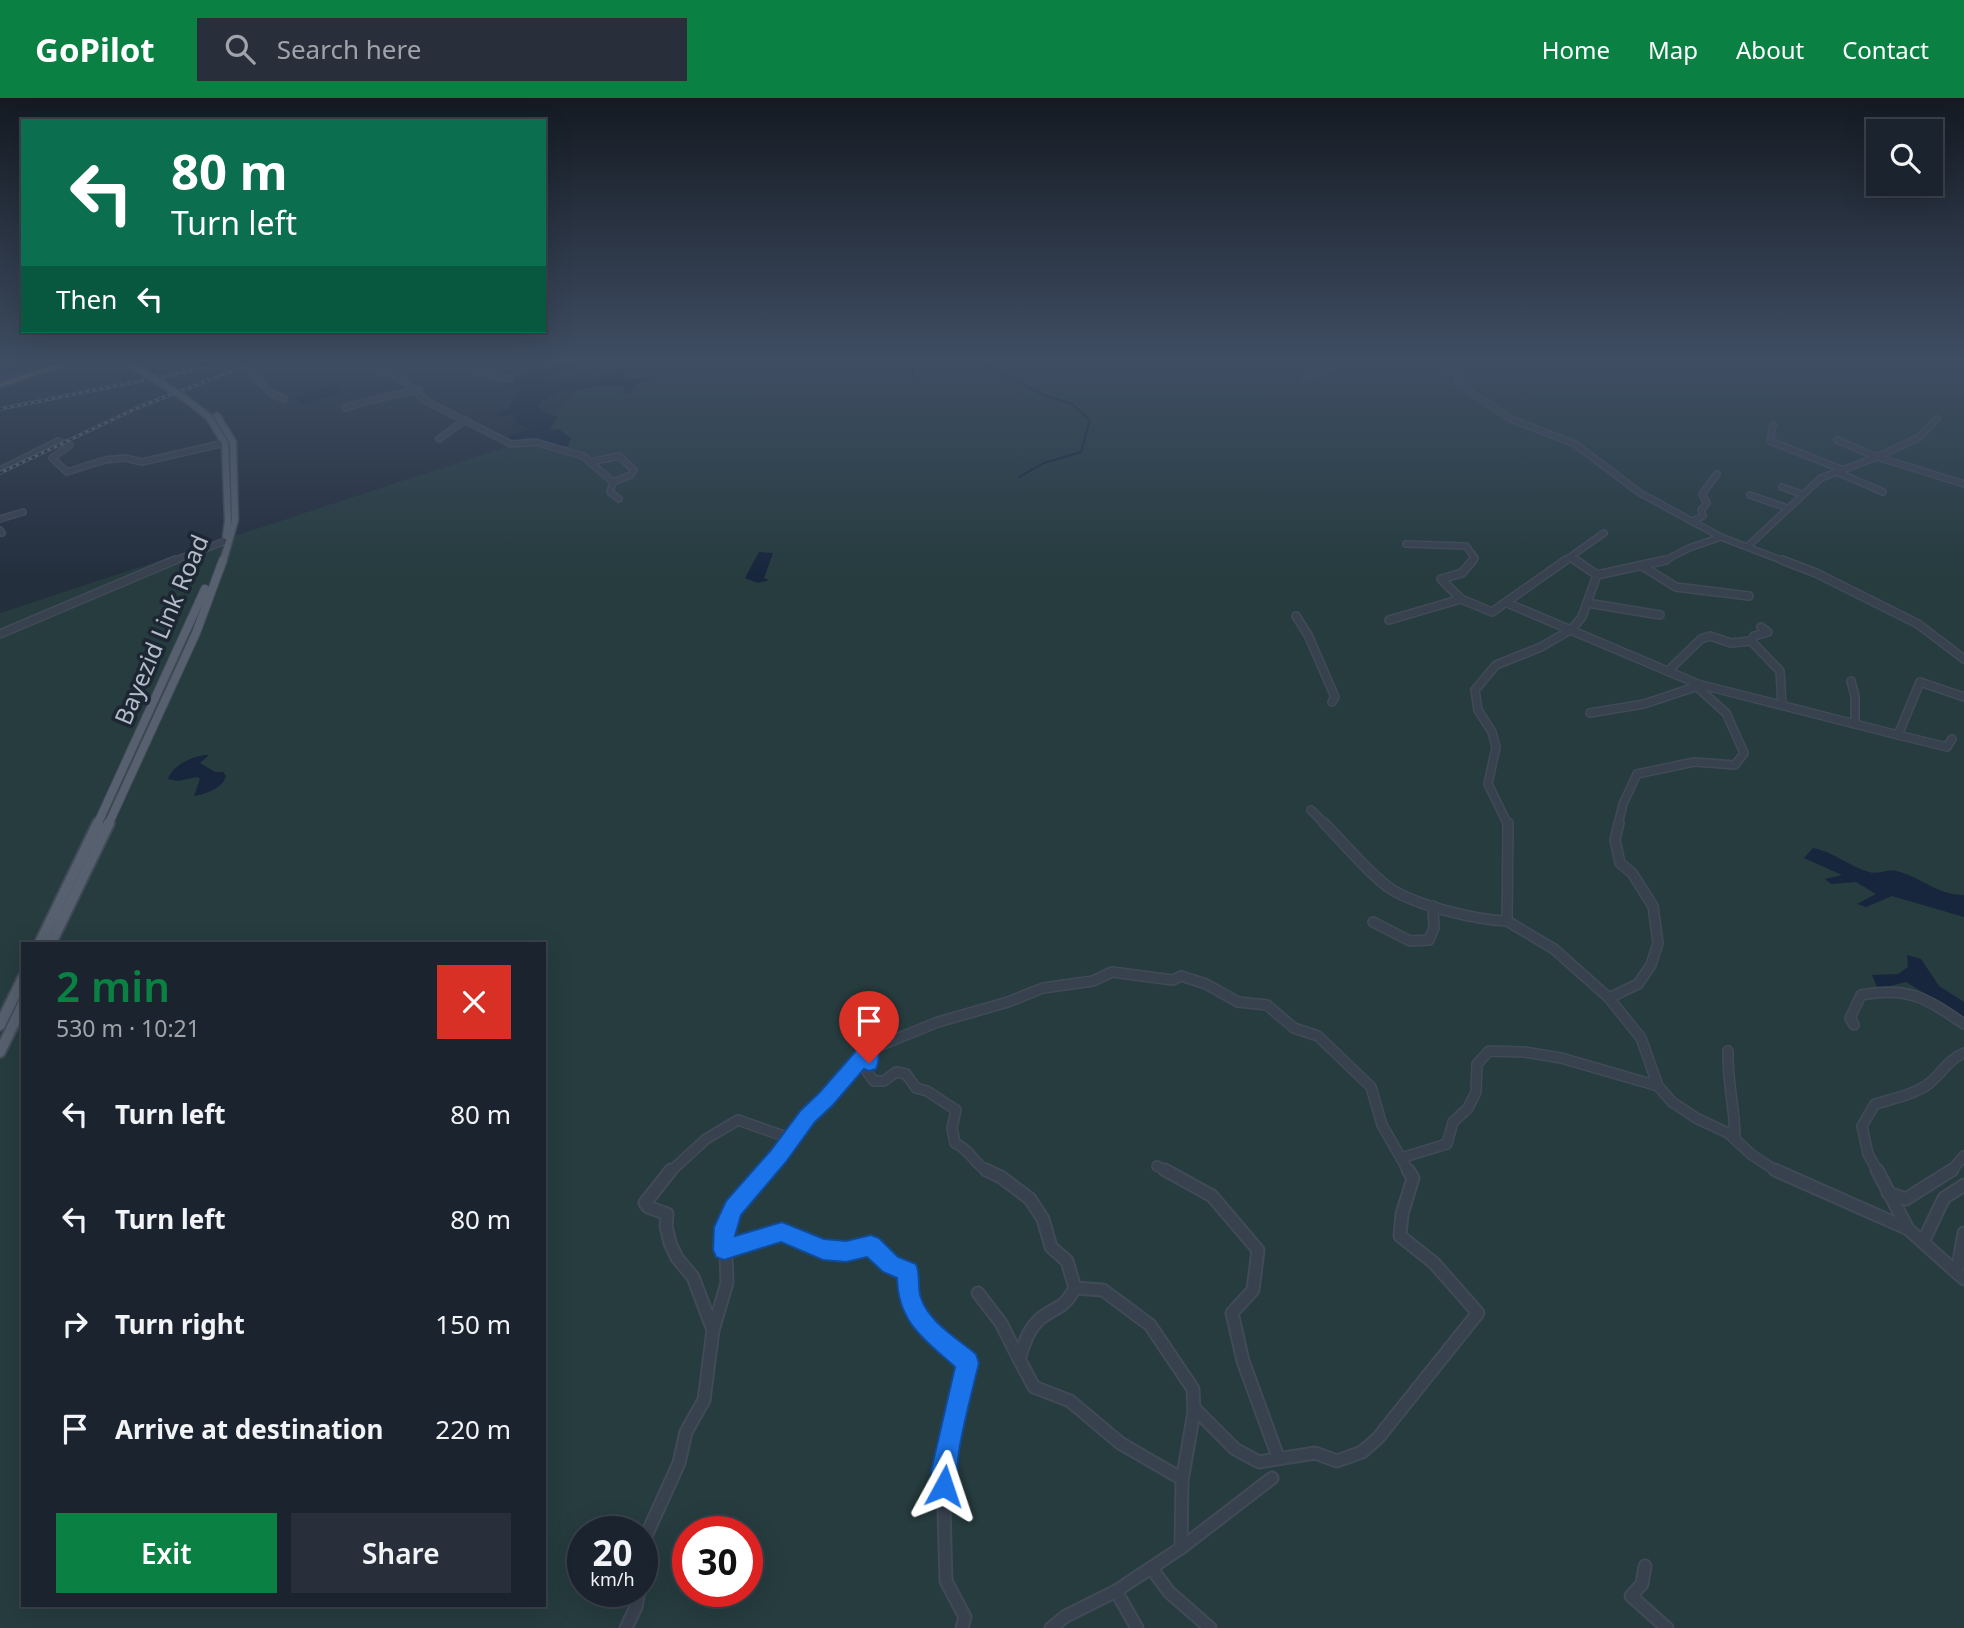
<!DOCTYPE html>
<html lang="en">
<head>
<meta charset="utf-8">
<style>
	:root { --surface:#1b232e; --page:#282f3a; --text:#f1f3f6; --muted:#a0a4aa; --line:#39404a; --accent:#0b8043 }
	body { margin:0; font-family:"Noto Sans",sans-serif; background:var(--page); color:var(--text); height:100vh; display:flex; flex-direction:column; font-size:26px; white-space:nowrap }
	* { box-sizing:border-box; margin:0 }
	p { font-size:23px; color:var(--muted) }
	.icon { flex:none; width:38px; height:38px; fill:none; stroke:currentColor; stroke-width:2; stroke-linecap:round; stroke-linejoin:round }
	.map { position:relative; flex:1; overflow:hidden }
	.details { position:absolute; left:21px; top:844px; width:525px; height:665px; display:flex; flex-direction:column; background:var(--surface); border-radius:0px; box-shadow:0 7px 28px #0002,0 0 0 2px var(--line) }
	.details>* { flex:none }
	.banner { position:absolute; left:21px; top:21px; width:525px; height:214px; border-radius:0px; box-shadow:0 7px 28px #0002,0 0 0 2px var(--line); background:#0b6e4f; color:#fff; overflow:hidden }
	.fabs { position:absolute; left:1866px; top:21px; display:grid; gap:14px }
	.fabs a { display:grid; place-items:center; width:77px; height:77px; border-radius:0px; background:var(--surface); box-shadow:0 7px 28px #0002,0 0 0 2px var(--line); font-size:35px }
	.speed { position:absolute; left:567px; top:1418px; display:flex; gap:14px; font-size:35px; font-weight:700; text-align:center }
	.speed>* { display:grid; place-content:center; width:91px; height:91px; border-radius:50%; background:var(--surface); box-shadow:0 7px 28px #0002,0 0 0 2px var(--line); line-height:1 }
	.speed small { font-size:18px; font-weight:400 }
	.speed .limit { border:10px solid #d22; background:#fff; color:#111 }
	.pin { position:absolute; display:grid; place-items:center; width:60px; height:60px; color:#fff; margin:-72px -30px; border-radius:50% 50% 50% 0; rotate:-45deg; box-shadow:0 0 7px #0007 }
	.pin .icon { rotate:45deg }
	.me { position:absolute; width:77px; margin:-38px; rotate:5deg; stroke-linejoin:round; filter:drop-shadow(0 0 5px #0008) }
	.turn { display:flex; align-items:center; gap:24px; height:147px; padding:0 35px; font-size:32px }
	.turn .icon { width:91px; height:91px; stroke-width:2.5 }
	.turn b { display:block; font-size:49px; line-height:60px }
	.then { display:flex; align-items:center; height:66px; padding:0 35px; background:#0003; gap:14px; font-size:26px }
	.round { display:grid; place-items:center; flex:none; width:74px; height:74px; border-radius:0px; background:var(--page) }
	.overview { display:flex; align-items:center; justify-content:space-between; height:119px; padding:0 35px }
	h1 { font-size:42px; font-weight:600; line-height:52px; color:var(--accent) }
	.primary-button { display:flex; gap:14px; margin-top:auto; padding:14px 35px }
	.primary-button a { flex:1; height:80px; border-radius:0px; background:var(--accent); color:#fff; font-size:28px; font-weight:600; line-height:80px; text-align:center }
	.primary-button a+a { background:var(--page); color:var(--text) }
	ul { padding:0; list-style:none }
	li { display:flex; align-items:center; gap:21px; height:105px; padding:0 35px }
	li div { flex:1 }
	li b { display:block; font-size:26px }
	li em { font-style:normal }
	header { display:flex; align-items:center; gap:42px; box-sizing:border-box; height:98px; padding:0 35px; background:var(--accent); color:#fff }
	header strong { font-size:33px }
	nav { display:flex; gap:38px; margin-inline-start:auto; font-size:24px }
	.search { width:490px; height:63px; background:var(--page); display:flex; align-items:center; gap:18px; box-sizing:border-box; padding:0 24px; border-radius:0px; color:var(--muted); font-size:26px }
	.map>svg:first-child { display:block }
	.green { fill:#263c3f; fill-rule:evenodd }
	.water { fill:#17263c }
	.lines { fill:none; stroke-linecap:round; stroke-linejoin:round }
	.stream { stroke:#17263c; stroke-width:2 }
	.minor-far3-casing { stroke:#414a57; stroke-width:8 }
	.minor-far2-casing { stroke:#414a57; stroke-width:10 }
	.minor-far1-casing { stroke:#414a57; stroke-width:12 }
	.minor-casing { stroke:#414a57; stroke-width:15 }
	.major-far2-casing { stroke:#414a57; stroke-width:9 }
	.major-far1-casing { stroke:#414a57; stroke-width:10 }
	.major-casing { stroke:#414a57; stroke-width:14 }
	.highway-casing { stroke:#434c59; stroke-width:4 }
	.minor-far3 { stroke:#38414e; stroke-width:5 }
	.minor-far2 { stroke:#38414e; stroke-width:7 }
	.minor-far1 { stroke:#38414e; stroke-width:9 }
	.minor { stroke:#38414e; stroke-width:11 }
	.major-far2 { stroke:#56606e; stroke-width:6 }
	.major-far1 { stroke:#56606e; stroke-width:8 }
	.major { stroke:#56606e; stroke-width:10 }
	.highway { fill:#746855; fill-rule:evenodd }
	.rail-casing { stroke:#5a6575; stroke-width:3.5 }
	.rail { stroke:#1d2633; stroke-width:2; stroke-dasharray:3.5; stroke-linecap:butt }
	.major-bridge-casing { stroke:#414a57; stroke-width:9; stroke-linecap:butt }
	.major-bridge { stroke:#56606e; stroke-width:6 }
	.route { fill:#1a73e8; stroke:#114b97; stroke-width:2 }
	.labels { text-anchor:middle; stroke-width:7; stroke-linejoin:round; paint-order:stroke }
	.street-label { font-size:24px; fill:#b4bcc9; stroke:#1d2633 }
</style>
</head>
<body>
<header>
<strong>GoPilot</strong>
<div class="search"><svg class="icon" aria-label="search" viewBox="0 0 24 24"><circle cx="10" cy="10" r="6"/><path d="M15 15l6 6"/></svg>Search here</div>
<nav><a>Home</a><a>Map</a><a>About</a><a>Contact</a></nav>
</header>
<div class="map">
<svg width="1964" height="1530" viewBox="0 0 1964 1530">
	<rect width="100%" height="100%" fill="#242f3e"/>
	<!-- green -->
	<path class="green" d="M 608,263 L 1964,263 L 1964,1530 L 0,1530 L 0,515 L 524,343 ZM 23,845 L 544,845 L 544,1507 L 23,1507 ZM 583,1433 L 642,1433 L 642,1493 L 583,1493 ZM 688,1433 L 747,1433 L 747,1493 L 688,1493 Z"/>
	<!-- water -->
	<g class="water">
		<polygon points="570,266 574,269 544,280 591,281 623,272 626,274 622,278 626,282 654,279 638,285 628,296 624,295 623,289 607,287 559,294 540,304 538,310 548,316 558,318 550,332 559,331 572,341 569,343 569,347 563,350 538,340 515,345 507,339 530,331 517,326 513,316 488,321 507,312 520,291 508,287 512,280"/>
		<polygon points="334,287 344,293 303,307 293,299"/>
		<polygon points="759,454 773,455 764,480 769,482 758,485 745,480"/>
		<path d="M 205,657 L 209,657 L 200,665 L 215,674 L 223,674 L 226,678 C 223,690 206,696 194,698 L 200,681 L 197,679 L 178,683 L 168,681 C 173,667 191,659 205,657 Z"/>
		<path d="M 1813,750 C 1834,754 1848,768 1869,774 C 1878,777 1887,771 1896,773 C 1918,777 1936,797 1964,797 L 1964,819 L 1892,798 L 1866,809 L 1857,806 L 1876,796 L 1856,784 L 1831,786 L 1825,781 L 1842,777 L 1804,760 Z"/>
		<polygon points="1907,857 1921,861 1939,888 1964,904 1964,919 1906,884 1878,891 1872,877 1898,876 1908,869"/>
	</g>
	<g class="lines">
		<!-- stream -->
		<g class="stream">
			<polyline points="910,263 913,269 912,281"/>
			<polyline points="974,263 1044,297 1072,306 1090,322 1081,354 1044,365 1019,379"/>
		</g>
		<!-- minor-far3 casing -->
		<g class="minor-far3-casing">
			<g id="minor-far3">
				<polyline points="261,263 245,269 271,295 284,301"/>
				<polyline points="360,263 407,285 426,303 511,346 535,344 583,358 613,384 610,394 619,401"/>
				<polyline points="451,263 474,273 510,281"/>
				<polyline points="1439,263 1445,272 1457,274 1458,285 1511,321 1575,346 1640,395 1721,439 1786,464"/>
				<polyline points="413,271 433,263"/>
				<polyline points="1305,281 1343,263"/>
				<polyline points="0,283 45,270"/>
				<path d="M 345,310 C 370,301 394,298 419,291"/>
				<polyline points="1773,327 1770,343 1843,372"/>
				<polyline points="439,341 465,322"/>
				<polyline points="1837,342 1877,359 1918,340 1937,321"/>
				<polyline points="590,364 619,358 634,372 631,377 613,384"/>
				<polyline points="0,372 58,343 70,347 52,360 67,374 105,362 125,360 142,364 225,345"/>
				<polyline points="1837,374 1883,394"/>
				<polyline points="1782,389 1801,396"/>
				<polyline points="1750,397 1787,410"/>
				<polyline points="0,421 23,414"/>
				<polyline points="1693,423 1703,418 1701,412 1707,405 1702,396 1717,376"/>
				<polyline points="0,432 2,435"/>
				<polyline points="1406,446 1466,448 1475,460 1472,464"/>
				<polyline points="1747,449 1821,380 1877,359 1964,386"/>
				<polyline points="1570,459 1577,464"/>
				<polyline points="171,464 225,443"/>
				<polyline points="1563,464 1604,435"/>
				<polyline points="1662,464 1689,450 1721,439"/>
			</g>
		</g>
		<!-- minor-far2 casing -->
		<g class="minor-far2-casing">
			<g id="minor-far2">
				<polyline points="1575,462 1597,477"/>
				<polyline points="1782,462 1816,475 1918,526 1964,561"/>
				<polyline points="1642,468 1676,489 1749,498"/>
				<polyline points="1461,501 1441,481 1462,475 1473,462"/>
				<polyline points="1507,505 1698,586 1898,637 1920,584 1964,599"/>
				<polyline points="1587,505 1660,517"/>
				<polyline points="1296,518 1308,537 1335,599 1332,604"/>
				<polyline points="1389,522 1461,501 1492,514 1566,462"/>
				<polyline points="1761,529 1768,534 1754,538 1751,543 1780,573 1782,606"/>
				<polyline points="0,536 175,462"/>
				<polyline points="1668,573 1701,541 1710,538 1731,545 1751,543"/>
				<polyline points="1851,583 1855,598 1855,626"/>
				<polyline points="1590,615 1644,606 1695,589"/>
				<polyline points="1898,637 1947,649 1952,641"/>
				<polyline points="1311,712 1326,727"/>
				<polyline points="1508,727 1488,686 1496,649 1492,634 1478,612 1475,592 1496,567 1541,549 1572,531 1582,519 1597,477 1666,462"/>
				<polyline points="1618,727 1623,706 1637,676 1694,664 1735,667 1744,655 1726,615 1696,588"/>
			</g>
		</g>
		<!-- minor-far1 casing -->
		<g class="minor-far1-casing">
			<g id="minor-far1">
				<path d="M 1324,725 C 1342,743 1372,779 1391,791 C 1418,808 1476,822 1507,823"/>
				<polyline points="1508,725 1507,823 1554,851 1609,900 1641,940 1658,988 1672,1004 1696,1020 1728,1035 1752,1057 1778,1074"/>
				<polyline points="1373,824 1410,843 1429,842 1434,830 1433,808"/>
				<polyline points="1609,900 1638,886 1651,867 1658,845 1653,808 1632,775 1620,765 1615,742 1619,725"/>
				<path d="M 1854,927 L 1850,920 L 1861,897 C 1908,888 1926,900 1964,926"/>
				<path d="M 869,952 L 868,975 L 874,983 L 884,983 L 896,974 L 906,976 L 916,990 L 927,993 L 956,1012 L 952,1030 L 955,1045 C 974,1054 972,1066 990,1074"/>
				<path d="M 1728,953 C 1727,984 1735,1009 1735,1041"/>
				<polyline points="1401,1060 1447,1046 1453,1024 1468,1010 1476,994 1477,966 1489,953 1524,954 1561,960 1658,988"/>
				<polyline points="1157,1068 1168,1074"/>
				<polyline points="670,1074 706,1041 738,1022 792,1041"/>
				<polyline points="765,1074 808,1018 869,952 938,924 1008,904 1043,890 1093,883 1112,874 1173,882 1181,878 1206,886 1238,904 1267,907 1294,930 1318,938 1371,989 1382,1027 1409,1074"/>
				<path d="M 1878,1074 L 1868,1056 L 1862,1028 L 1875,1006 C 1892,1001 1912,997 1927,987 C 1941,977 1947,962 1964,955"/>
				<polyline points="1950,1074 1964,1058"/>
			</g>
		</g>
		<!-- minor casing -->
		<g class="minor-casing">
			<g id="minor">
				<polyline points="986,1072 1001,1079 1030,1101 1043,1121 1051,1149 1067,1163 1075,1190 1103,1192 1150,1227 1193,1291 1194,1314 1182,1383 1181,1450 1116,1493 1066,1518 1051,1530"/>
				<polyline points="1165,1072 1212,1098 1258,1152 1253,1192 1232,1215 1243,1263 1278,1359"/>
				<polyline points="1775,1072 1908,1131 1964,1181"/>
				<polyline points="1877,1072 1908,1131"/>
				<polyline points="1888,1095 1906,1101 1952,1072"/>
				<polyline points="1923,1144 1944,1100 1964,1087"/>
				<path d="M 724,1152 L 782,1134 L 823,1151 L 846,1154 L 871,1148 L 890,1167 L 908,1174 C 912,1222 933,1236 968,1265 L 943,1373 L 946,1483 L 965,1519 L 962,1530"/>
				<polyline points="1957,1175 1964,1135"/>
				<path d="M 1075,1190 C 1063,1212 1058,1207 1041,1220 C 1028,1231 1024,1246 1019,1261 L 1034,1289 L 1070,1303 L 1120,1345 L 1182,1381"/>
				<polyline points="978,1195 1001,1225 1019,1261"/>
				<polyline points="713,1232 727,1185 725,1129 733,1110 767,1072"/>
				<polyline points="1194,1310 1235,1351 1259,1364 1315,1355 1337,1363 1362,1354 1378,1340 1478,1215 1434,1165 1400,1138 1402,1116 1413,1080 1408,1072"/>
				<polyline points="1181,1450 1272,1380"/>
				<polyline points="642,1467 646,1438 679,1365 686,1334 704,1302 713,1232 693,1179 677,1160 670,1145 666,1128 667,1116 648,1109 645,1105 671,1072"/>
				<polyline points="1645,1468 1642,1486 1631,1498 1667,1530"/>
				<polyline points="1152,1471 1169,1494 1210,1530"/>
				<polyline points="1116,1493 1137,1530"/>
				<polyline points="626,1530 636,1509 639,1493"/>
			</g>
		</g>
		<!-- major-far2 casing -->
		<g class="major-far2-casing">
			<g id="major-far2">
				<polyline points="217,318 233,344 235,422 223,464"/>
				<polyline points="210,321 225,345 228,423 226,438"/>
			</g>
		</g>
		<!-- major-far1 casing -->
		<g class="major-far1-casing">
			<g id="major-far1">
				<polyline points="97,727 205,491"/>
				<polyline points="108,727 196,535 223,462"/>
			</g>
		</g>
		<!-- major casing -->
		<g class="major-casing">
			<g id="major">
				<polyline points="40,845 98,725"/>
				<polyline points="51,845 109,725"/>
				<polyline points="0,927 23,880"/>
				<polyline points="0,954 23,906"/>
			</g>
		</g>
		<!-- highway casing -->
		<g class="highway-casing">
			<polygon id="highway" points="66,263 76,263 0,289 0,285"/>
		</g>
		<!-- minor-far3 -->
		<use href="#minor-far3" class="minor-far3"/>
		<!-- minor-far2 -->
		<use href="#minor-far2" class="minor-far2"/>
		<!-- minor-far1 -->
		<use href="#minor-far1" class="minor-far1"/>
		<!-- minor -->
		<use href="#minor" class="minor"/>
		<!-- major-far2 -->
		<use href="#major-far2" class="major-far2"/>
		<!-- major-far1 -->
		<use href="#major-far1" class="major-far1"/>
		<!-- major -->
		<use href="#major" class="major"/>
		<!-- highway -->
		<use href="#highway" class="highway"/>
		<!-- rail casing -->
		<g class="rail-casing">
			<g id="rail">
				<polyline points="0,311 230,265"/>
				<polyline points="0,375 139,309 258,263"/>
			</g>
		</g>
		<!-- rail -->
		<use href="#rail" class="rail"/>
		<!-- major-bridge casing -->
		<g class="major-bridge-casing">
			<polyline id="major-bridge" points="126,263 186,301 210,320"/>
		</g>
		<!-- major-bridge -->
		<use href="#major-bridge" class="major-bridge"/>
	</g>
	<!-- sky -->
	<linearGradient id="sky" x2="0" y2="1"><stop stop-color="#141a22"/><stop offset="0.55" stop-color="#3f4d63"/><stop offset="1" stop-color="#3f4d63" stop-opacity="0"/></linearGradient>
	<rect width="1964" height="477" fill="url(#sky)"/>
	<!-- route -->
	<path class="route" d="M 869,944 L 875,946 C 879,954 880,963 876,971 L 869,973 L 864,971 L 833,1007 L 815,1024 L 786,1064 L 741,1117 L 735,1138 L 782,1124 L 824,1141 L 846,1143 L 871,1137 L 879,1140 L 898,1159 L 916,1166 C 921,1177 917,1189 921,1200 C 929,1224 957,1240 976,1256 L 979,1265 C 972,1294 964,1323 959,1353 C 957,1367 958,1384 953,1397 L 944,1400 L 935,1397 L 931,1373 L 955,1269 C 925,1242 898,1225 897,1180 L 883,1174 L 867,1159 L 846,1164 L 823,1162 L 781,1144 L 724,1162 L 716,1159 L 713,1152 L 714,1129 L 726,1103 L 771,1052 L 801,1012 L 819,995 L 862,946 Z"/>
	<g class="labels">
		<!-- street labels -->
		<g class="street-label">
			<text transform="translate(162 532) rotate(-67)" y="8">Bayezid Link Road</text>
		</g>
	</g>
</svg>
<div class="fabs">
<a><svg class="icon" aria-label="search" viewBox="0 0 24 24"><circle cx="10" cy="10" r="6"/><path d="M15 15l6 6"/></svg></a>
</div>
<div class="speed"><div>20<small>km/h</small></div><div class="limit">30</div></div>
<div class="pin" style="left:869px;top:965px;background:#d93025"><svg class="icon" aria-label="arrive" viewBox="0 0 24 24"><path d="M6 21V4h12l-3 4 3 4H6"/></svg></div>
<svg class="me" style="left:944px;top:1388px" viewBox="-20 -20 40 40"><path d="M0-17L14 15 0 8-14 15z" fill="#1a73e8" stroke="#fff" stroke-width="4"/></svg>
<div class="banner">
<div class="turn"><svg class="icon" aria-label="left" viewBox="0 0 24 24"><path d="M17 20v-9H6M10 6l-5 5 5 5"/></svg><div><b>80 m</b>Turn left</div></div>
<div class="then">Then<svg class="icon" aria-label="left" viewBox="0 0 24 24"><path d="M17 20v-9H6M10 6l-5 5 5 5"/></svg></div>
</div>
<section class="details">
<div class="overview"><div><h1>2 min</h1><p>530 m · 10:21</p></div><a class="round" style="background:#d93025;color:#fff"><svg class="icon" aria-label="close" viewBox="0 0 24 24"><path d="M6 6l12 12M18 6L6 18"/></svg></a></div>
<ul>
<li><svg class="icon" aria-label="left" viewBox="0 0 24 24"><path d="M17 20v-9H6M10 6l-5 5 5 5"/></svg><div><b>Turn left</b></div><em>80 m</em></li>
<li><svg class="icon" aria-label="left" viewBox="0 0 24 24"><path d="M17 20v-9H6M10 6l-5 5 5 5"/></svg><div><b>Turn left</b></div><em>80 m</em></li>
<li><svg class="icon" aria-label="right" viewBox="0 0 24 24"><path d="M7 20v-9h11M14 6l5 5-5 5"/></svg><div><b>Turn right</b></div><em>150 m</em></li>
<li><svg class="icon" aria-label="arrive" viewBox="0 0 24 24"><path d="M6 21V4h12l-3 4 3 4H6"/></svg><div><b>Arrive at destination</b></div><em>220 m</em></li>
</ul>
<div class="primary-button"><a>Exit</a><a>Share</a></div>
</section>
</div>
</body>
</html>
